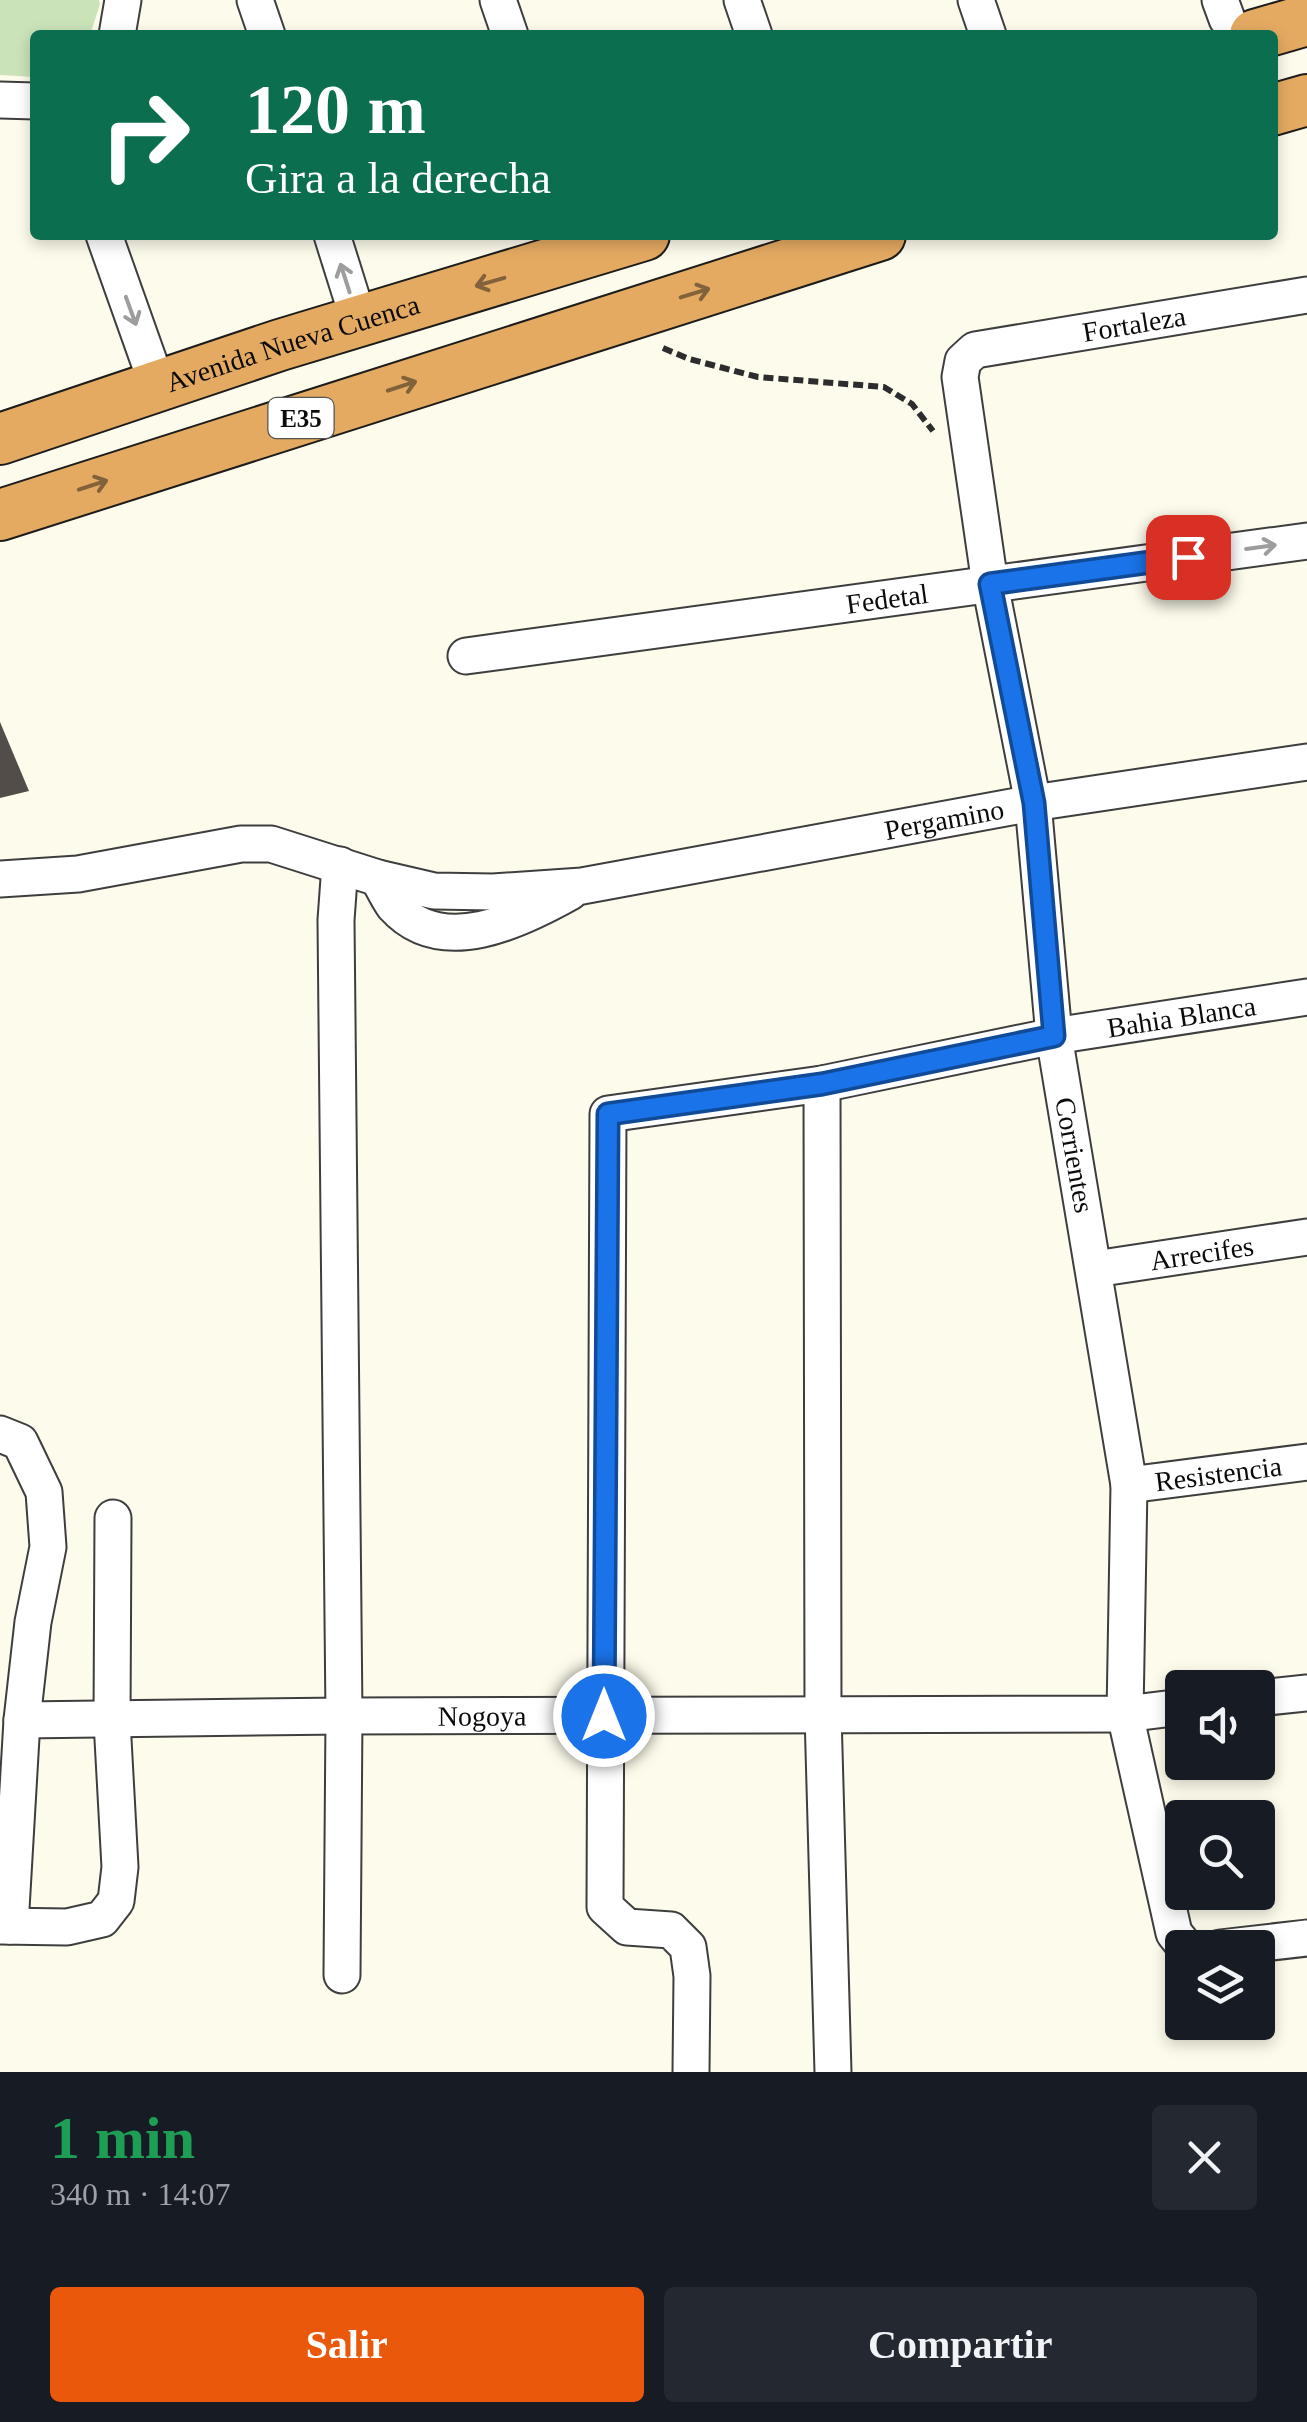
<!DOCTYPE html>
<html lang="es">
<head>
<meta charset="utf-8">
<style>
	:root { --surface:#171b24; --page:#242831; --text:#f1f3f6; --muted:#9ea1a6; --accent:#ea580c }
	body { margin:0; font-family:"Times New Roman",serif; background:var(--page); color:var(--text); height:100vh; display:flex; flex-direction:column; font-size:38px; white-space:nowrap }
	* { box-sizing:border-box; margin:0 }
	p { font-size:32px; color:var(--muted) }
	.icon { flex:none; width:55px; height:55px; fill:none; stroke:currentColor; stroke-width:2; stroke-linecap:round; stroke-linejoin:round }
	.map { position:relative; height:2072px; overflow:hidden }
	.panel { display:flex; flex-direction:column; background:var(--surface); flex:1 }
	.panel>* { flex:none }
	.banner { position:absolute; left:30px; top:30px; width:1248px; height:210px; border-radius:10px; box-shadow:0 5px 15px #0003; background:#0b6e4f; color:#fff; overflow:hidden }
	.controls { position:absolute; left:1165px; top:1670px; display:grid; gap:20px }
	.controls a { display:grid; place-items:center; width:110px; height:110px; border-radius:10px; background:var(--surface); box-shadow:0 5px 15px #0003; font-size:50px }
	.pin { position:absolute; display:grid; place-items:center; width:85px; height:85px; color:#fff; margin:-42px; border-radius:20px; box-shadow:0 5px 15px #0006 }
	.me { position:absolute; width:110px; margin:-55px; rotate:0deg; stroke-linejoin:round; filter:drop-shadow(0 0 8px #0008) }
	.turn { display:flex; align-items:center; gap:35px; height:210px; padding:0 50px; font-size:45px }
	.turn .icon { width:130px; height:130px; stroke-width:2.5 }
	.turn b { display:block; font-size:70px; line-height:85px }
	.round { display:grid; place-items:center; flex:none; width:105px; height:105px; border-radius:10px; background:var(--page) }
	.overview { display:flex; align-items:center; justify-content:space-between; height:170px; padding:0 50px }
	h1 { font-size:60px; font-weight:700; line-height:75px; color:#1e9e55 }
	.cta { display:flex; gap:20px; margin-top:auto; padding:20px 50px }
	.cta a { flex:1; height:115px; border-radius:10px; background:var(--accent); color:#fff; font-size:40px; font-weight:700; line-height:115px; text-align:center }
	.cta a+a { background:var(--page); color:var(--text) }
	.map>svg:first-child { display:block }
	.green { fill:#cae3b9 }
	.building { fill:#524d48 }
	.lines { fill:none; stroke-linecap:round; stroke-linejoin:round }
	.minor-casing { stroke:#3e3e3e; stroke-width:39 }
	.highway-casing { stroke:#1c1c1c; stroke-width:54 }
	.path { stroke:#2d2d2d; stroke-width:6; stroke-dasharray:10 5; stroke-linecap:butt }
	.minor { stroke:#fff; stroke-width:35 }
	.highway { stroke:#e4aa62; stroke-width:50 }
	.oneway { stroke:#9d9d9d }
	.oneway2 { stroke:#82623b }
	.route-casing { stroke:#114b97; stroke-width:25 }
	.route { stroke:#1a73e8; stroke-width:18 }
	.labels { text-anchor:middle; stroke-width:10; stroke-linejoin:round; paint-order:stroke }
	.shield { fill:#fff; stroke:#545454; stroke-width:2.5 }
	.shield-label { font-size:25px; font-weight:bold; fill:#0b0b0b }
	.street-label { font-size:28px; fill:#0b0b0b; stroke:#fff }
</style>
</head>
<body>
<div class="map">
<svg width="1307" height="2072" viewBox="0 0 1307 2072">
	<rect width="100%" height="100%" fill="#fdfbeb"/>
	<!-- green -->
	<polygon class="green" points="0,0 99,0 100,4 90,35 35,35 35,77 0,75"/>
	<!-- building -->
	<polygon class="building" points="0,722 29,791 0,798"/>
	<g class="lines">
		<!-- minor casing -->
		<g class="minor-casing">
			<g id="minor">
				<polyline points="255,0 267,35"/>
				<polyline points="498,0 510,35"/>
				<polyline points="742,0 754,35"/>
				<polyline points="976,0 988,35"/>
				<polyline points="1220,0 1227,19"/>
				<polyline points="117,35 123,0"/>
				<polyline points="0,100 35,101"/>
				<polyline points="104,235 158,387"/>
				<polyline points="332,235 359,321"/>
				<path id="s1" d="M 466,656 L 1307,541"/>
				<polyline points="340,865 336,920 344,1716 342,1975"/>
				<path d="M 378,878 C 383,887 388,898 394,906 C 442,959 520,920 570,892"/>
				<path id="s2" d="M 0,879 L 78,874 L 241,844 L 271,844 L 378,878 L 434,891 L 493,892 L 582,886 L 1033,803 L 1307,762"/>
				<polyline points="822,1084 823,1714 833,2072"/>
				<path id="s3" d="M 1095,1269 L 1307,1237"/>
				<polyline points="0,1434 20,1442 44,1492 48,1547 33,1622 22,1720 10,1926"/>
				<path id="s4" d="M 1129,1485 L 1307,1462"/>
				<polyline points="1258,1698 1307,1693"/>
				<path id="s5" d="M 22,1720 L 344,1716 L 1125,1714 L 1182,1707"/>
				<polyline points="0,1926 67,1927 102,1919 116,1901 120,1867 112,1721 113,1518"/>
				<path id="s6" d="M 1186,1948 L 1174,1933 L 1125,1714 L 1129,1485 L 1054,1036 L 1033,803 L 990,584 L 960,377 L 963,361 L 975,350 L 1307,295"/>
				<polyline points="1220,1948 1307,1938"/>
				<path id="s7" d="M 691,2072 L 692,1976 L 688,1947 L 671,1930 L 627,1927 L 605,1907 L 608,1114 L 822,1084 L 1054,1036 L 1307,997"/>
			</g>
		</g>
		<!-- highway casing -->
		<g class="highway-casing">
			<g id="highway">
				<polyline points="1255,35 1307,20"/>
				<polyline points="1272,110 1307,100"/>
				<path id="s8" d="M 0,439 L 280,345 L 644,235"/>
				<polyline points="0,515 880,235"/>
			</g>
		</g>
		<!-- path -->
		<polyline class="path" points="663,348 689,359 758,377 884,387 912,404 933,431"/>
		<!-- minor -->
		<use href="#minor" class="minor"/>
		<!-- highway -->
		<use href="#highway" class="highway"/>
	</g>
	<!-- one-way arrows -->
	<defs><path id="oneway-shaft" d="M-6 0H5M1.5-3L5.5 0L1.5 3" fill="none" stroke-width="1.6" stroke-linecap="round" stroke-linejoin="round" transform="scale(2.5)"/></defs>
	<g class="oneway">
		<use href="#oneway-shaft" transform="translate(345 278) rotate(-108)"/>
		<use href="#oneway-shaft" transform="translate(131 311) rotate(70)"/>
		<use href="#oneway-shaft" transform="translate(1261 547) rotate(-8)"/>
	</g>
	<g class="oneway2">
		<use href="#oneway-shaft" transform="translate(490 282) rotate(164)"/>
		<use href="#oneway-shaft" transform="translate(695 293) rotate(-17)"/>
		<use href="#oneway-shaft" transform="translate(402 386) rotate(-18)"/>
		<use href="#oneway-shaft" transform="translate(93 485) rotate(-18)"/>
	</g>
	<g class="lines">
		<!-- route casing -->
		<g class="route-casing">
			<polyline id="route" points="604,1716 608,1114 822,1084 1054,1036 1034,803 990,584 1188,557"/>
		</g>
		<!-- route -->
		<use href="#route" class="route"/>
	</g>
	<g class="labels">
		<!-- shield labels -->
		<rect class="shield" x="268.5" y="398" width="65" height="40" rx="8"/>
		<g class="shield-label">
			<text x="301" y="427">E35</text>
		</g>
		<!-- street labels -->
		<g class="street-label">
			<text dy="10" stroke="none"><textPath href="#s6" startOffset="1788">Fortaleza</textPath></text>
			<text dy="10" stroke="none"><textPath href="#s8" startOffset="308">Avenida Nueva Cuenca</textPath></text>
			<text dy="10" stroke="none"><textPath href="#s1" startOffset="425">Fedetal</textPath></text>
			<text dy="10" stroke="none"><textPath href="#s2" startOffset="960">Pergamino</textPath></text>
			<text dy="10" stroke="none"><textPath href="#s7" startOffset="1598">Bahia Blanca</textPath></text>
			<text transform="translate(1075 1155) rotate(80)" y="10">Corrientes</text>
			<text dy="10" stroke="none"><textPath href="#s3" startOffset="108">Arrecifes</textPath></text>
			<text dy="10" stroke="none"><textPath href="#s4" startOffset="90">Resistencia</textPath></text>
			<text dy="10" stroke="none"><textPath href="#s5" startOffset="460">Nogoya</textPath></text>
		</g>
	</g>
</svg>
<div class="controls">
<a><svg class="icon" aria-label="sound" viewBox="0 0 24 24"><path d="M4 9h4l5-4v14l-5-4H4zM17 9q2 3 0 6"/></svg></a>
<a><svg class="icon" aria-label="search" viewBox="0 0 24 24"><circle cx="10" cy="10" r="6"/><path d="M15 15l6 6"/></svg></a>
<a><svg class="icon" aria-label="layers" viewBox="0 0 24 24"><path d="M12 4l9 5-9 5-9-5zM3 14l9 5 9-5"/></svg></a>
</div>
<div class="pin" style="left:1188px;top:557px;background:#d93025"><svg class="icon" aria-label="arrive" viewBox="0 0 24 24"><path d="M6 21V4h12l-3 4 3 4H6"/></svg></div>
<svg class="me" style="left:604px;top:1716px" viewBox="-20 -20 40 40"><circle r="17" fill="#1a73e8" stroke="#fff" stroke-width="3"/><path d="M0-11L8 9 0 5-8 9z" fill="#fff"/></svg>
<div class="banner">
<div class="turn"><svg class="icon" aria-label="right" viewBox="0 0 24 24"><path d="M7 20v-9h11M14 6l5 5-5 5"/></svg><div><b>120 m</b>Gira a la derecha</div></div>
</div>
</div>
<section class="panel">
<div class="overview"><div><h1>1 min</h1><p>340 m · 14:07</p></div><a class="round"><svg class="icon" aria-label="close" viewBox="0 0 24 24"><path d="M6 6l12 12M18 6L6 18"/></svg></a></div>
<div class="cta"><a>Salir</a><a>Compartir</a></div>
</section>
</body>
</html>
